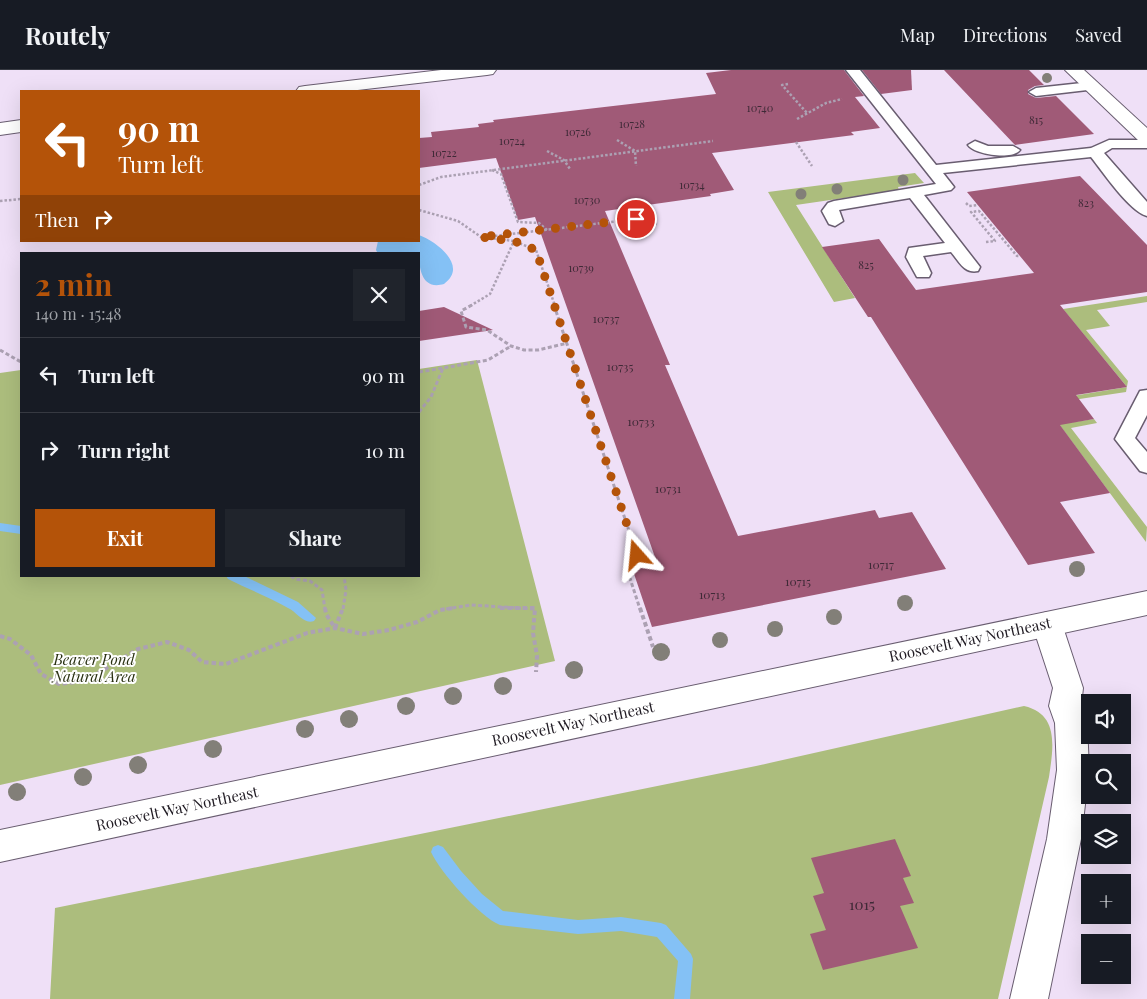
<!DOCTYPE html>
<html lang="en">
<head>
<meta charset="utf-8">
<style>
	:root { --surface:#171b24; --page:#20242c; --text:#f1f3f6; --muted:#9ea1a6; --line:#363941; --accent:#b45309 }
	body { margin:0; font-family:"Playfair Display",serif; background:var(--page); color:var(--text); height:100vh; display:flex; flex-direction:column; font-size:19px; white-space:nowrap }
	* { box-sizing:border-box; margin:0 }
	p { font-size:16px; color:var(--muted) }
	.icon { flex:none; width:28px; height:28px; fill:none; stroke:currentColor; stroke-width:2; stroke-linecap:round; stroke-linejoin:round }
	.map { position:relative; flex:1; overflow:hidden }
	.drawer { position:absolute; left:20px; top:182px; width:400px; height:325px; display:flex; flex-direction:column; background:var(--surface); border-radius:0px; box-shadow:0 5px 20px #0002 }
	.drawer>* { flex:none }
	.banner { position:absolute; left:20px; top:20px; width:400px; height:152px; border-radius:0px; box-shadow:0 5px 20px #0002; background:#b45309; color:#fff; overflow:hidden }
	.fabs { position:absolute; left:1081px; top:624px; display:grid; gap:10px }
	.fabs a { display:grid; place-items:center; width:50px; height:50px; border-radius:0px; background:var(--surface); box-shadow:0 5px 20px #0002; font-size:25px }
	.pin { position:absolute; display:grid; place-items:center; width:42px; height:42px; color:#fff; margin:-21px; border:2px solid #fff; border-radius:50%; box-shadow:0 1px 5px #0007 }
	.me { position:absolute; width:55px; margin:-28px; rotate:342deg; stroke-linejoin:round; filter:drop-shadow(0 0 4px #0008) }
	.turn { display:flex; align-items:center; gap:18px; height:105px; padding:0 15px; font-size:22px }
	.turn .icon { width:65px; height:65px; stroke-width:2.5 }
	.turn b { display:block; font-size:35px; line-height:42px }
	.then { display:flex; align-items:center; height:48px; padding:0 15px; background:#0003; gap:10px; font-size:19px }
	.round { display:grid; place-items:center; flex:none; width:52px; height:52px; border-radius:0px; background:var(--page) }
	.head { display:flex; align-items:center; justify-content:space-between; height:85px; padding:0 15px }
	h1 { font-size:30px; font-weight:700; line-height:38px; color:var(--accent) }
	.button { display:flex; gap:10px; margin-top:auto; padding:10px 15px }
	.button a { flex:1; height:58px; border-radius:0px; background:var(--accent); color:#fff; font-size:20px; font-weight:700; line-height:58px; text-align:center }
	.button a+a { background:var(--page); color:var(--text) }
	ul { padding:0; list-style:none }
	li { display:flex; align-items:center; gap:15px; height:75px; padding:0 15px; border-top:1px solid var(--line) }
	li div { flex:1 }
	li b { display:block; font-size:19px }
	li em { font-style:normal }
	header { display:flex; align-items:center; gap:30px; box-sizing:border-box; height:70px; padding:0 25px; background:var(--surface); border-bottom:1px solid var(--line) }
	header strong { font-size:24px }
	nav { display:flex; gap:28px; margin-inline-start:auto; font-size:18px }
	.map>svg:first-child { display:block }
	.green { fill:#acbd7d }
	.water { fill:#84c1f5 }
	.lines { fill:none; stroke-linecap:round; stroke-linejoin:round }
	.stream { fill:#84c1f5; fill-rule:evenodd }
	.building { fill:#a05a77 }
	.service-casing { stroke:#695d70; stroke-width:3 }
	.minor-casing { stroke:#695d70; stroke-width:2 }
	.secondary-casing { stroke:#695d70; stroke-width:2 }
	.primary-casing { stroke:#695d70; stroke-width:2 }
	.path-far2 { stroke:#aca1b3; stroke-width:2.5; stroke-dasharray:2.5 2; stroke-linecap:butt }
	.path-far1 { stroke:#aca1b3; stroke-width:3; stroke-dasharray:4 2.5; stroke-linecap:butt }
	.path { stroke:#aca1b3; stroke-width:4; stroke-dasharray:4.5 3; stroke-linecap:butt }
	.service { fill:#fff; fill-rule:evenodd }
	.minor { fill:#fff; fill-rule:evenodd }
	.secondary { fill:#fff; fill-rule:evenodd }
	.primary { fill:#fff; fill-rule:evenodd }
	.tree { fill:#827f78 }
	.route { stroke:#b45309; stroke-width:9; stroke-dasharray:0 16.2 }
	.labels { text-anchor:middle; stroke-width:4; stroke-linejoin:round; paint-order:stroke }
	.far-number-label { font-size:11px; fill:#3f2a37 }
	.number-label { font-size:12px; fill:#3f2a37 }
	.street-label { font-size:15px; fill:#1f1a22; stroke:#fff }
	.park-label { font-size:15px; font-style:italic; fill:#293011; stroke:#fff }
	.near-number-label { font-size:15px; fill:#3f2a37 }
</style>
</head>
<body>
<header>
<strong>Routely</strong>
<nav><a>Map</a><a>Directions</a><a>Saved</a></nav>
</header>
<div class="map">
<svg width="1147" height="929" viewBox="0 0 1147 929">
	<rect width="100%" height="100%" fill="#efe0f7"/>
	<!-- green -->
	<g class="green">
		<polygon points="915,103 924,113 898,117 899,120 796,135 855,228 834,232 768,122"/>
		<polygon points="1147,226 1147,232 1097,240 1110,256 1086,260 1128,311 1126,322 1053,333 1067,353 1094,349 1097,353 1071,358 1147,457 1146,472 1042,331 1127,317 1063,239"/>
		<polygon points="477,290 555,591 0,715 0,303 21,300 21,506 419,506 419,299"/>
		<path d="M 1024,636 C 1060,644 1053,679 1049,707 L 998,929 L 50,929 L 55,838 L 756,696 Z"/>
	</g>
	<!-- water -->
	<path class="water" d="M 419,165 C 436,171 469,196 444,214 C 423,220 419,201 419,184 L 378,184 L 376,180 L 378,171 L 419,171 Z"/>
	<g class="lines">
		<!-- stream -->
		<g class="stream">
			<polygon points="0,453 21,456 21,464 0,461"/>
			<path d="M 226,506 L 244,506 L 298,532 L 316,548 L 314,551 C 304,555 297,542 288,538 C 269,527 248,519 228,509 Z"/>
			<path d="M 438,775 L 443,777 L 461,801 L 482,824 L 503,841 L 578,850 L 621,847 L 661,853 L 666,855 L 691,884 L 693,889 L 690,929 L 674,929 L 678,891 L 657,867 L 621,861 L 578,864 L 500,855 C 480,847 440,802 431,782 L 433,777 Z"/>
		</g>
	</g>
	<!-- building -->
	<g class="building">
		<polygon points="731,0 844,0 864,26 855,27 880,58 851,62 854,65 712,83 734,120 710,124 711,126 605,141 670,295 665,295 738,466 875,440 879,448 912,442 946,499 652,557 631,495 656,490 535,147 518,150 496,88 419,98 419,68 432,67 431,62 479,57 478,54 494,52 493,50 716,24 706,3"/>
		<polygon points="862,0 911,0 912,20 881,24"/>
		<polygon points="944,0 1029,0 1044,15 1035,16 1028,20 1028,24 1036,28 1056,26 1094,64 1015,75"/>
		<polygon points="1080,106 1147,175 1147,222 1060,235 1127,317 1076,325 1094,349 1060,355 1110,423 1060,432 1095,483 1028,495 871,247 868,247 822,177 879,169 916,220 1034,203 967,122"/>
		<polygon points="444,237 493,260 419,271 419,241"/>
		<polygon points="895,769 911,806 903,808 914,833 900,836 918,878 823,900 810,864 826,860 813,826 824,823 811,788"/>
	</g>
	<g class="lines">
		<!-- service casing -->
		<g class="service-casing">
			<g id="service">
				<path d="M 846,0 L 860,0 L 936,95 L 1091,78 L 1109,70 L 1147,70 L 1147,78 L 1112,78 L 1104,83 L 1147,132 L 1147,146 C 1129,141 1103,102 1091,87 L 943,103 L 954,117 L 951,120 L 924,125 L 980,197 L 978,201 C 964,204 959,191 951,182 L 923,186 L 931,203 L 929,207 L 917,207 L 906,187 L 909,178 L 945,173 L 910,128 L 839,140 L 843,151 L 835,156 L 829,154 L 822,141 L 828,133 L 834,131 L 936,114 Z"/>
				<polygon points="1091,12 1098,16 1096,19 1036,26 1029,22 1036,18"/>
				<path d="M 975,71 L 988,76 L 1013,76 L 1020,80 C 1013,90 975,85 968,75 Z"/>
				<polygon points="1147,320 1147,345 1135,368 1147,382 1147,403 1140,401 1115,369 1140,321"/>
			</g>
		</g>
		<!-- minor casing -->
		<g class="minor-casing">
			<g id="minor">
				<polygon points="441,0 496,0 493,4 487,5 349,21 296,21 299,17 305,16"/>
				<polygon points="21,50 21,62 0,65 0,53"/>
				<polygon points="1047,542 1057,545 1062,554 1083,618 1081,636 1087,653 1089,700 1081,769 1048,929 1010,929 1047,769 1057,700 1055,653 1049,636 1053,618 1032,554 1037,545"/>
			</g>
		</g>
		<!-- secondary casing -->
		<g class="secondary-casing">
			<polygon id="secondary" points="1147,521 1147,545 0,792 0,760"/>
		</g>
		<!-- primary casing -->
		<g class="primary-casing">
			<polygon id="primary" points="1065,0 1084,0 1147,58 1147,74 1140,72"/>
		</g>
		<!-- path-far2 -->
		<g class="path-far2">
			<polyline points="788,14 782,15 807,43"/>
			<polyline points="797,49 826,33 842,29"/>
			<polyline points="617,70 635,81 636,96"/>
			<polyline points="796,72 812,96"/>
			<polyline points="547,81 564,90 570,99"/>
			<polyline points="492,100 501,104 518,152 539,153 547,160"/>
			<polyline points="419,115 441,107 713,71"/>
			<polyline points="0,131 21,129"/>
			<polyline points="966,133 969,136 978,135"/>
			<polyline points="419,140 458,151 481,167 514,171 536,180 555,236"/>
			<polyline points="486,167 636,149 657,154"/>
			<polyline points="986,172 995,171 971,142 979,141 1017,186 1020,186"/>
			<polyline points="470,236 490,224 514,171"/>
		</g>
		<!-- path-far1 -->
		<g class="path-far1">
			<polyline points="472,235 461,241 466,257 487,260 511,276 524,280 538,280 568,273"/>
			<polyline points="554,235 637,485 625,493 640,539"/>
			<polyline points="0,280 21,292"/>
			<polyline points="419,302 443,298"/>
			<polyline points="419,342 431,327 443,298 488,290 511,276"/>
			<polyline points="291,506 295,509 310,511 322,520 325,539"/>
			<polyline points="343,539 346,520 344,506"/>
			<polyline points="446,539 471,535 535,539"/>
		</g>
		<!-- path -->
		<g class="path">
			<polyline points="325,538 326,544 335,558"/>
			<polyline points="500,538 535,538 533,563 537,586 536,602"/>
			<polyline points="640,538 653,577"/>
			<polyline points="335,558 343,538"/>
			<polyline points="0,566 10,569 31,585 41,604 59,614 85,611 138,579 167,572 189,580 202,592 226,594 307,563 335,558 363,564 389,560 417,552 440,540 454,538"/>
		</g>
		<!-- service -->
		<use href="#service" class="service"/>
		<!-- minor -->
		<use href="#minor" class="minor"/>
		<!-- secondary -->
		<use href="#secondary" class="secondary"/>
		<!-- primary -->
		<use href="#primary" class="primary"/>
	</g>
	<!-- trees -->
	<g class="tree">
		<circle cx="1047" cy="8" r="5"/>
		<circle cx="903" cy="110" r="5.5"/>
		<circle cx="837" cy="119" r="5.5"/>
		<circle cx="801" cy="124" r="5.5"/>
		<circle cx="1077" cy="499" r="8"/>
		<circle cx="905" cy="533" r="8"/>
		<circle cx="834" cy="547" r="8"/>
		<circle cx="775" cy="559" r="8"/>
		<circle cx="720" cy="570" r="8"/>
		<circle cx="661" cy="582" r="9"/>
		<circle cx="574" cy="600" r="9"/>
		<circle cx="503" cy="616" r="9"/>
		<circle cx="453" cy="626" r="9"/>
		<circle cx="406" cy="636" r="9"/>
		<circle cx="349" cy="649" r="9"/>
		<circle cx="305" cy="659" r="9"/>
		<circle cx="213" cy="679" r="9"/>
		<circle cx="138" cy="695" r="9"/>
		<circle cx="83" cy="707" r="9"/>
		<circle cx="17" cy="722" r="9"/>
	</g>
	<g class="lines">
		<!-- route -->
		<polyline class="route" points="636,149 480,167 514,171 536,180 637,485"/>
	</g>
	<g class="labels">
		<!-- far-number labels -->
		<g class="far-number-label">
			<text x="760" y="42">10740</text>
			<text x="1036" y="54">815</text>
			<text x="632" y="58">10728</text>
			<text x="578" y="66">10726</text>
			<text x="512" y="75">10724</text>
			<text x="444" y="87">10722</text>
			<text x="692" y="119">10734</text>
			<text x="587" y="134">10730</text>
			<text x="1086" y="137">823</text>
			<text x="866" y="199">825</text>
			<text x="581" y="202">10739</text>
		</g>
		<!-- number labels -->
		<g class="number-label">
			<text x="606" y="253">10737</text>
			<text x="620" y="301">10735</text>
			<text x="641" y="356">10733</text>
			<text x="668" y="423">10731</text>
			<text x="881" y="499">10717</text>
			<text x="798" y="516">10715</text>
			<text x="712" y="529">10713</text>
		</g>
		<!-- street labels -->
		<g class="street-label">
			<text transform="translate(970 570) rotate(-12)" y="5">Roosevelt Way Northeast</text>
			<text transform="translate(573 654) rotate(-12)" y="5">Roosevelt Way Northeast</text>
			<text transform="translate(177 739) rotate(-12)" y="5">Roosevelt Way Northeast</text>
		</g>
		<!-- park labels -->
		<g class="park-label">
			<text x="94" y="595">Beaver Pond<tspan x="94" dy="17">Natural Area</tspan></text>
		</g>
		<!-- near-number labels -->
		<g class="near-number-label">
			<text x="862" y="840">1015</text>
		</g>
	</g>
</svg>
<div class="fabs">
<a><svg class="icon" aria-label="sound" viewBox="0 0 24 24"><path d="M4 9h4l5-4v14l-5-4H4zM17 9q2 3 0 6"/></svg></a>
<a><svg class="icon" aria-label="search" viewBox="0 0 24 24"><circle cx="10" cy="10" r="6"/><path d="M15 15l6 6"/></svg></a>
<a><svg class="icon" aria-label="layers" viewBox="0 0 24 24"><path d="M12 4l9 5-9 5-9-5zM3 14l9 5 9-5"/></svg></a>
<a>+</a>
<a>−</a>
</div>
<div class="pin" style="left:636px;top:149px;background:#d93025"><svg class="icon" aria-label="arrive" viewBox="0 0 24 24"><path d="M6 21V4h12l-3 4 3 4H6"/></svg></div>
<svg class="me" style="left:637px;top:485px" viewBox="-20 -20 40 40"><path d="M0-17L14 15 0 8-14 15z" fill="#b45309" stroke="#fff" stroke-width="4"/></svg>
<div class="banner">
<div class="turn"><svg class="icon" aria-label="left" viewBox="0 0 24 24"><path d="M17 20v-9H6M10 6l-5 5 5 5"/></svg><div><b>90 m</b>Turn left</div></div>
<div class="then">Then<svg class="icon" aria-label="right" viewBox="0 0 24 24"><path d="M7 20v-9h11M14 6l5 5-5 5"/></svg></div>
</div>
<section class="drawer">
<div class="head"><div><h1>2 min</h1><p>140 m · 15:48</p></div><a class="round"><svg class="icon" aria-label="close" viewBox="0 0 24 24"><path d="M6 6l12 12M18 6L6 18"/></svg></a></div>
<ul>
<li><svg class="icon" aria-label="left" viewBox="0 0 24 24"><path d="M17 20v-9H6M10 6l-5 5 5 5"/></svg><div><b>Turn left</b></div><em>90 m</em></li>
<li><svg class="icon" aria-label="right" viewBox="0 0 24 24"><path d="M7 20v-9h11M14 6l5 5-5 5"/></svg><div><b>Turn right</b></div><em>10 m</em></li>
</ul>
<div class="button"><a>Exit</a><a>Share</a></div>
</section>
</div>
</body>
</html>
